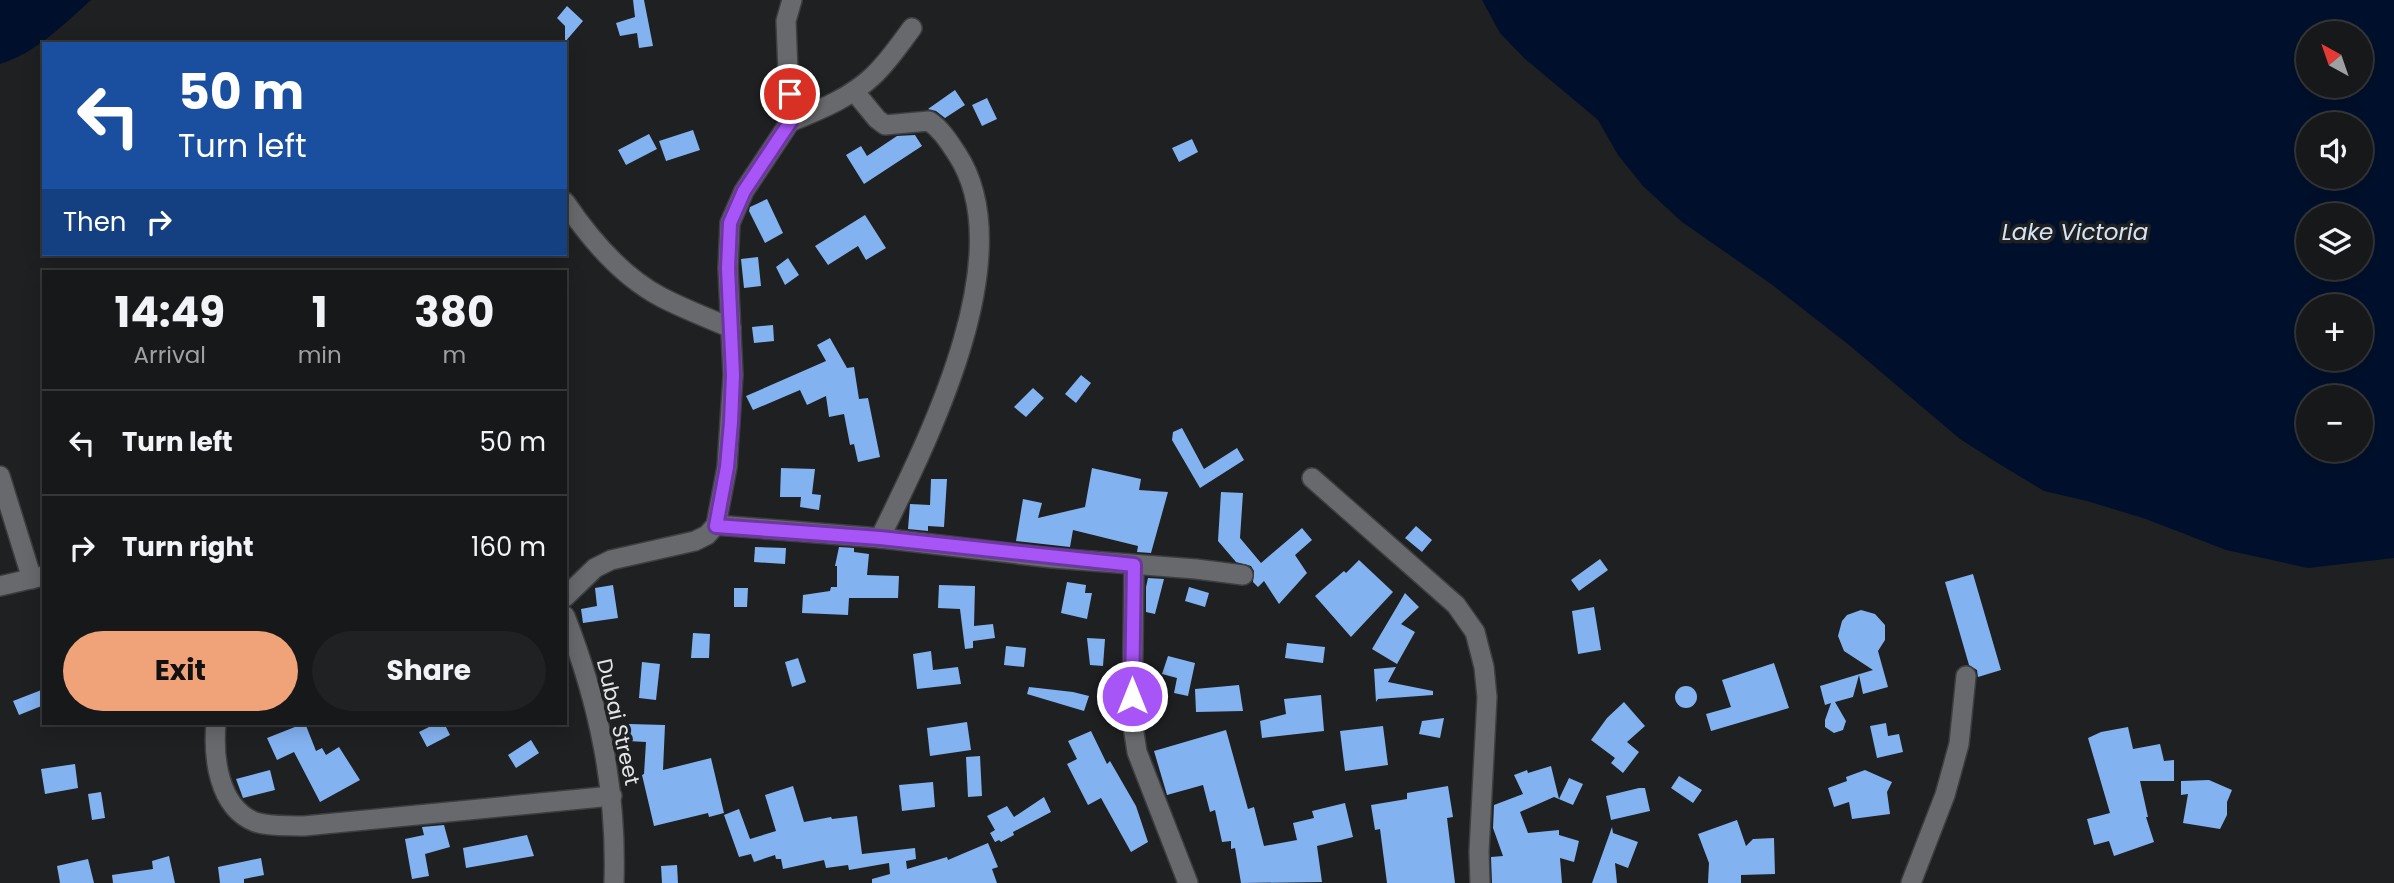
<!DOCTYPE html>
<html lang="en">
<head>
<meta charset="utf-8">
<style>
	:root { --surface:#16181a; --page:#1f2123; --text:#f1f3f6; --muted:#9ea0a2; --line:#353739; --accent:#f0a378 }
	body { margin:0; font-family:Poppins,sans-serif; background:var(--page); color:var(--text); height:100vh; display:flex; flex-direction:column; font-size:26px; white-space:nowrap }
	* { box-sizing:border-box; margin:0 }
	p { font-size:23px; color:var(--muted) }
	.icon { flex:none; width:38px; height:38px; fill:none; stroke:currentColor; stroke-width:2; stroke-linecap:round; stroke-linejoin:round }
	.map { position:relative; flex:1; overflow:hidden }
	.side { position:absolute; left:42px; top:270px; width:525px; height:455px; display:flex; flex-direction:column; background:var(--surface); border-radius:0px; box-shadow:0 4px 18px #0003,0 0 0 2px var(--line) }
	.side>* { flex:none }
	.top-card { position:absolute; left:42px; top:42px; width:525px; height:214px; border-radius:0px; box-shadow:0 4px 18px #0003,0 0 0 2px var(--line); background:#1a4fa0; color:#fff; overflow:hidden }
	.needle { width:46px; rotate:320deg }
	.buttons { position:absolute; left:2296px; top:21px; display:grid; gap:14px }
	.buttons a { display:grid; place-items:center; width:77px; height:77px; border-radius:50%; background:var(--surface); box-shadow:0 4px 18px #0003,0 0 0 2px var(--line); font-size:35px }
	.pin { position:absolute; display:grid; place-items:center; width:60px; height:60px; color:#fff; margin:-30px; border:4px solid #fff; border-radius:50%; box-shadow:0 2px 7px #0007 }
	.me { position:absolute; width:77px; margin:-38px; rotate:0deg; stroke-linejoin:round; filter:drop-shadow(0 0 5px #0008) }
	.turn { display:flex; align-items:center; gap:24px; height:147px; padding:0 21px; font-size:32px }
	.turn .icon { width:91px; height:91px; stroke-width:2.5 }
	.turn b { display:block; font-size:49px; line-height:60px }
	.then { display:flex; align-items:center; height:66px; padding:0 21px; background:#0003; gap:14px; font-size:26px }
	.eta { display:flex; justify-content:space-evenly; align-items:center; height:119px; text-align:center }
	.eta b { font-size:42px; font-weight:700; line-height:49px }
	.action { display:flex; gap:14px; margin-top:auto; padding:14px 21px }
	.action a { flex:1; height:80px; border-radius:42px; background:var(--accent); color:#111; font-size:28px; font-weight:700; line-height:80px; text-align:center }
	.action a+a { background:var(--page); color:var(--text) }
	ul { padding:0; list-style:none }
	li { display:flex; align-items:center; gap:21px; height:105px; padding:0 21px; border-top:2px solid var(--line) }
	li div { flex:1 }
	li b { display:block; font-size:26px }
	li em { font-style:normal }
	.map>svg:first-child { display:block }
	.water { fill:#00102c; fill-rule:evenodd }
	.building { fill:#83b2f1 }
	.lines { fill:none; stroke-linecap:round; stroke-linejoin:round }
	.minor-casing { stroke:#3d3e40; stroke-width:22 }
	.minor { stroke:#68696c; stroke-width:19 }
	.route-casing { stroke:#6d37a1; stroke-width:18 }
	.route { stroke:#a855f7; stroke-width:12 }
	.labels { text-anchor:middle; stroke-width:7; stroke-linejoin:round; paint-order:stroke }
	.street-label { font-size:21px; fill:#e4e5e6; stroke:#1e2022 }
	.water-label { font-size:23px; font-style:italic; fill:#d7e4f5; stroke:#1e2022 }
</style>
</head>
<body>
<div class="map">
<svg width="2394" height="883" viewBox="0 0 2394 883">
	<rect width="100%" height="100%" fill="#1e2022"/>
	<!-- water -->
	<g class="water">
		<path d="M 0,0 L 91,0 C 63,25 36,53 0,64 Z"/>
		<path d="M 1482,0 L 2394,0 L 2394,558 L 2308,568 L 2226,550 L 2146,519 L 2087,501 L 2044,491 L 1996,462 L 1960,439 L 1849,345 L 1771,284 L 1682,222 L 1643,186 L 1618,155 L 1598,120 L 1524,58 L 1500,33 ZM 2308,33 L 2361,33 L 2361,86 L 2308,86 ZM 2308,124 L 2361,124 L 2361,177 L 2308,177 ZM 2308,215 L 2361,215 L 2361,268 L 2308,268 ZM 2308,306 L 2361,306 L 2361,359 L 2308,359 ZM 2308,397 L 2361,397 L 2361,450 L 2308,450 Z"/>
	</g>
	<!-- building -->
	<g class="building">
		<polygon points="633,0 644,0 653,46 639,48 637,33 620,36 616,23 635,17"/>
		<polygon points="567,6 583,21 565,42 565,26 557,18"/>
		<polygon points="955,90 965,105 945,118 936,111 928,109"/>
		<polygon points="987,98 997,119 982,126 972,105"/>
		<polygon points="693,130 700,150 666,161 659,141"/>
		<polygon points="649,134 657,149 626,165 618,150"/>
		<polygon points="915,135 922,146 864,184 846,155 861,146 867,156 897,136"/>
		<polygon points="1192,139 1198,152 1179,162 1172,148"/>
		<polygon points="767,199 783,233 765,243 749,211 750,207"/>
		<polygon points="865,215 886,248 866,260 858,246 828,265 815,246"/>
		<polygon points="758,257 761,286 744,288 741,259"/>
		<polygon points="788,258 799,275 785,285 776,267"/>
		<polygon points="773,325 774,341 754,343 752,327"/>
		<polygon points="830,338 847,368 854,367 859,399 868,398 880,457 858,462 854,444 850,445 844,414 829,417 826,396 807,405 800,390 753,410 746,396 826,361 817,345"/>
		<polygon points="1081,375 1091,383 1076,403 1065,394"/>
		<polygon points="1033,388 1044,398 1026,417 1014,407"/>
		<polygon points="1182,428 1204,469 1237,448 1244,460 1200,488 1172,440 1173,432"/>
		<polygon points="781,468 815,469 812,494 821,495 819,510 800,507 801,497 780,497"/>
		<polygon points="1092,468 1141,479 1139,490 1168,492 1151,553 1137,552 1138,546 1073,530 1070,547 1016,541 1023,499 1042,503 1038,518 1085,507"/>
		<polygon points="931,479 947,479 944,527 928,526 928,531 908,529 910,504 930,505"/>
		<polygon points="1221,492 1243,493 1240,538 1261,563 1302,528 1312,540 1295,555 1307,573 1279,604 1264,581 1258,587 1253,582 1254,571 1251,566 1236,562 1218,541"/>
		<polygon points="1416,526 1432,540 1422,552 1405,538"/>
		<polygon points="755,547 786,548 785,564 754,562"/>
		<polygon points="839,547 854,548 854,552 869,554 867,575 899,576 898,598 849,598 848,615 802,613 803,595 830,591 831,587 837,587 837,566 835,566"/>
		<polygon points="1600,559 1608,570 1579,591 1571,580"/>
		<polygon points="1359,560 1393,592 1351,637 1315,596 1344,571 1346,573"/>
		<polygon points="1973,574 2001,670 1978,677 1977,670 1969,665 1945,582"/>
		<polygon points="1148,578 1164,579 1155,614 1146,612 1146,587"/>
		<polygon points="1067,582 1086,585 1085,593 1092,593 1087,619 1061,613"/>
		<polygon points="613,585 618,618 583,623 581,609 597,606 595,588"/>
		<polygon points="939,585 975,586 974,626 993,624 995,638 973,641 973,648 965,649 960,609 938,608"/>
		<polygon points="1189,587 1209,593 1205,607 1185,601"/>
		<polygon points="734,588 748,588 747,607 734,607"/>
		<polygon points="1405,593 1419,607 1401,624 1415,632 1397,664 1372,649"/>
		<polygon points="1594,607 1601,650 1578,654 1572,611"/>
		<polygon points="1861,610 1875,614 1885,625 1885,640 1878,651 1888,687 1863,694 1859,675 1853,697 1835,702 1846,721 1843,730 1834,733 1825,727 1825,720 1831,703 1825,705 1820,686 1873,670 1844,651 1838,636 1842,621 1847,615"/>
		<polygon points="693,633 710,634 709,658 691,658"/>
		<polygon points="1087,638 1105,639 1103,666 1090,665"/>
		<polygon points="1287,643 1325,647 1323,663 1285,658"/>
		<polygon points="1006,646 1026,648 1024,667 1004,665"/>
		<polygon points="931,651 933,670 958,667 961,684 917,689 913,654"/>
		<polygon points="1168,656 1195,663 1188,696 1174,693 1177,678 1162,674"/>
		<polygon points="798,658 806,682 792,687 785,662"/>
		<polygon points="642,662 660,664 656,700 639,698"/>
		<polygon points="1774,663 1789,708 1711,731 1706,714 1731,707 1722,680"/>
		<polygon points="1396,667 1388,682 1433,691 1433,695 1378,699 1376,702 1374,669"/>
		<polygon points="1239,685 1243,711 1196,712 1195,689"/>
		<circle cx="1686" cy="697" r="11"/>
		<polygon points="1029,687 1073,692 1089,696 1084,711 1027,694"/>
		<polygon points="44,689 44,705 19,715 13,701"/>
		<polygon points="1321,695 1324,731 1262,738 1260,721 1286,714 1284,699"/>
		<polygon points="1624,702 1645,726 1627,742 1639,752 1623,773 1611,763 1615,758 1591,740 1607,718"/>
		<polygon points="1444,718 1440,738 1419,734 1422,721"/>
		<polygon points="967,722 971,750 930,756 927,728"/>
		<polygon points="305,723 316,751 322,748 326,755 339,747 360,780 320,802 294,752 277,760 267,738"/>
		<polygon points="437,723 444,723 450,735 427,747 419,732"/>
		<polygon points="1886,723 1888,736 1899,734 1903,752 1877,758 1870,726"/>
		<polygon points="629,724 665,725 663,770 711,758 724,813 709,817 708,813 654,826 642,775 644,774 646,742 628,741"/>
		<polygon points="1383,726 1388,765 1345,771 1340,731"/>
		<polygon points="2128,727 2133,749 2160,744 2164,761 2174,760 2174,781 2140,781 2148,817 2146,817 2154,842 2114,856 2109,841 2094,845 2087,819 2110,813 2088,738 2101,732"/>
		<polygon points="1226,730 1248,809 1254,807 1264,846 1297,840 1293,823 1314,818 1312,811 1345,803 1353,837 1317,846 1322,882 1241,883 1235,848 1231,849 1231,841 1222,842 1215,810 1210,812 1203,785 1167,795 1154,751"/>
		<polygon points="1091,731 1107,764 1110,761 1136,806 1148,842 1131,852 1101,798 1088,805 1067,764 1077,759 1068,741"/>
		<polygon points="531,740 539,753 516,768 508,755"/>
		<polygon points="980,756 982,796 968,797 966,757"/>
		<polygon points="75,764 78,788 45,794 41,769"/>
		<polygon points="1551,766 1559,799 1569,778 1583,784 1573,805 1554,797 1520,812 1528,833 1559,830 1559,835 1579,841 1574,862 1560,858 1562,883 1492,883 1491,857 1503,856 1493,828 1494,805 1523,794 1514,775 1527,770 1528,773"/>
		<polygon points="270,770 275,790 243,798 236,779"/>
		<polygon points="1865,770 1892,782 1887,792 1890,814 1852,819 1849,802 1834,807 1828,788 1847,781 1846,777"/>
		<polygon points="1679,776 1702,790 1693,803 1671,788"/>
		<polygon points="2209,780 2232,790 2227,802 2227,815 2220,829 2183,823 2188,794 2181,795 2181,781"/>
		<polygon points="933,782 935,807 902,811 899,785"/>
		<polygon points="793,786 804,822 831,817 832,819 857,816 862,854 915,848 916,859 906,861 907,869 947,857 948,860 988,843 998,867 992,869 997,883 872,883 872,879 890,874 889,863 849,870 848,865 826,868 824,860 783,869 781,859 776,859 775,855 754,862 751,854 739,857 724,815 739,809 750,839 776,831 765,795"/>
		<polygon points="1448,786 1453,817 1447,818 1455,883 1387,883 1380,829 1375,830 1371,805 1407,799 1407,793"/>
		<polygon points="1639,788 1645,788 1650,811 1611,820 1606,796"/>
		<polygon points="101,792 105,818 92,820 88,794"/>
		<polygon points="1044,797 1051,812 1013,832 1014,835 1001,842 999,840 995,842 990,833 995,830 987,816 1007,806 1014,817"/>
		<polygon points="1737,820 1746,846 1753,839 1774,838 1775,874 1741,875 1741,883 1708,883 1709,863 1698,834"/>
		<polygon points="444,825 450,847 425,854 429,876 412,879 405,839 424,835 422,827"/>
		<polygon points="1612,827 1613,833 1638,842 1628,868 1615,863 1617,883 1592,883"/>
		<polygon points="527,835 534,856 466,868 463,848"/>
		<polygon points="169,856 175,883 113,883 112,875 153,869 152,861"/>
		<polygon points="261,858 264,875 244,879 244,883 220,883 218,867"/>
		<polygon points="88,859 94,883 60,883 57,866"/>
		<polygon points="677,865 678,883 662,883 661,866"/>
	</g>
	<g class="lines">
		<!-- minor casing -->
		<g class="minor-casing">
			<g id="minor">
				<path d="M 854,91 L 877,119 L 885,125 L 929,121 C 941,129 949,142 957,154 C 1023,255 927,442 880,538"/>
				<path d="M 790,122 C 819,110 850,98 873,76 C 888,62 900,44 912,28"/>
				<path d="M 565,202 C 590,239 621,276 661,297 C 684,309 708,318 731,328"/>
				<polyline points="0,476 32,579"/>
				<polyline points="1312,478 1456,605 1475,632 1484,667 1487,697 1479,852 1480,883"/>
				<polyline points="716,525 880,538 1052,558 1196,569 1243,575"/>
				<polyline points="1134,565 1132,720 1137,752 1188,883"/>
				<polyline points="0,586 43,576"/>
				<polyline points="565,597 595,568 611,560 695,541 707,535 716,525 727,467 733,375 728,268 730,223 744,191 790,122 786,21 792,0"/>
				<path d="M 565,616 C 599,703 617,789 614,883"/>
				<path d="M 216,723 C 213,757 218,807 255,822 C 270,827 288,825 304,826 L 612,796"/>
				<polyline points="1911,883 1945,795 1959,744 1966,676"/>
			</g>
		</g>
		<!-- minor -->
		<use href="#minor" class="minor"/>
	</g>
	<g class="lines">
		<!-- route casing -->
		<g class="route-casing">
			<polyline id="route" points="790,94 790,122 744,191 730,223 728,268 733,375 731,422 727,467 716,526 880,538 1134,565 1132,696"/>
		</g>
		<!-- route -->
		<use href="#route" class="route"/>
	</g>
	<g class="labels">
		<!-- street labels -->
		<g class="street-label">
			<text transform="translate(618 722) rotate(77)" y="7">Dubai Street</text>
		</g>
		<!-- water labels -->
		<g class="water-label">
			<text x="2075" y="240">Lake Victoria</text>
		</g>
	</g>
</svg>
<div class="buttons">
<a><svg class="needle" viewBox="-14 -14 28 28"><path d="M0-13l5 13h-10z" fill="#e53935"/><path d="M0 13l5-13h-10z" fill="#9ea0a2"/></svg></a>
<a><svg class="icon" aria-label="sound" viewBox="0 0 24 24"><path d="M4 9h4l5-4v14l-5-4H4zM17 9q2 3 0 6"/></svg></a>
<a><svg class="icon" aria-label="layers" viewBox="0 0 24 24"><path d="M12 4l9 5-9 5-9-5zM3 14l9 5 9-5"/></svg></a>
<a>+</a>
<a>−</a>
</div>
<div class="pin" style="left:790px;top:94px;background:#d93025"><svg class="icon" aria-label="arrive" viewBox="0 0 24 24"><path d="M6 21V4h12l-3 4 3 4H6"/></svg></div>
<svg class="me" style="left:1132px;top:696px" viewBox="-20 -20 40 40"><circle r="17" fill="#a855f7" stroke="#fff" stroke-width="3"/><path d="M0-11L8 9 0 5-8 9z" fill="#fff"/></svg>
<div class="top-card">
<div class="turn"><svg class="icon" aria-label="left" viewBox="0 0 24 24"><path d="M17 20v-9H6M10 6l-5 5 5 5"/></svg><div><b>50 m</b>Turn left</div></div>
<div class="then">Then<svg class="icon" aria-label="right" viewBox="0 0 24 24"><path d="M7 20v-9h11M14 6l5 5-5 5"/></svg></div>
</div>
<section class="side">
<div class="eta">
<div><b>14:49</b><p>Arrival</p></div>
<div><b>1</b><p>min</p></div>
<div><b>380</b><p>m</p></div>
</div>
<ul>
<li><svg class="icon" aria-label="left" viewBox="0 0 24 24"><path d="M17 20v-9H6M10 6l-5 5 5 5"/></svg><div><b>Turn left</b></div><em>50 m</em></li>
<li><svg class="icon" aria-label="right" viewBox="0 0 24 24"><path d="M7 20v-9h11M14 6l5 5-5 5"/></svg><div><b>Turn right</b></div><em>160 m</em></li>
</ul>
<div class="action"><a>Exit</a><a>Share</a></div>
</section>
</div>
</body>
</html>
